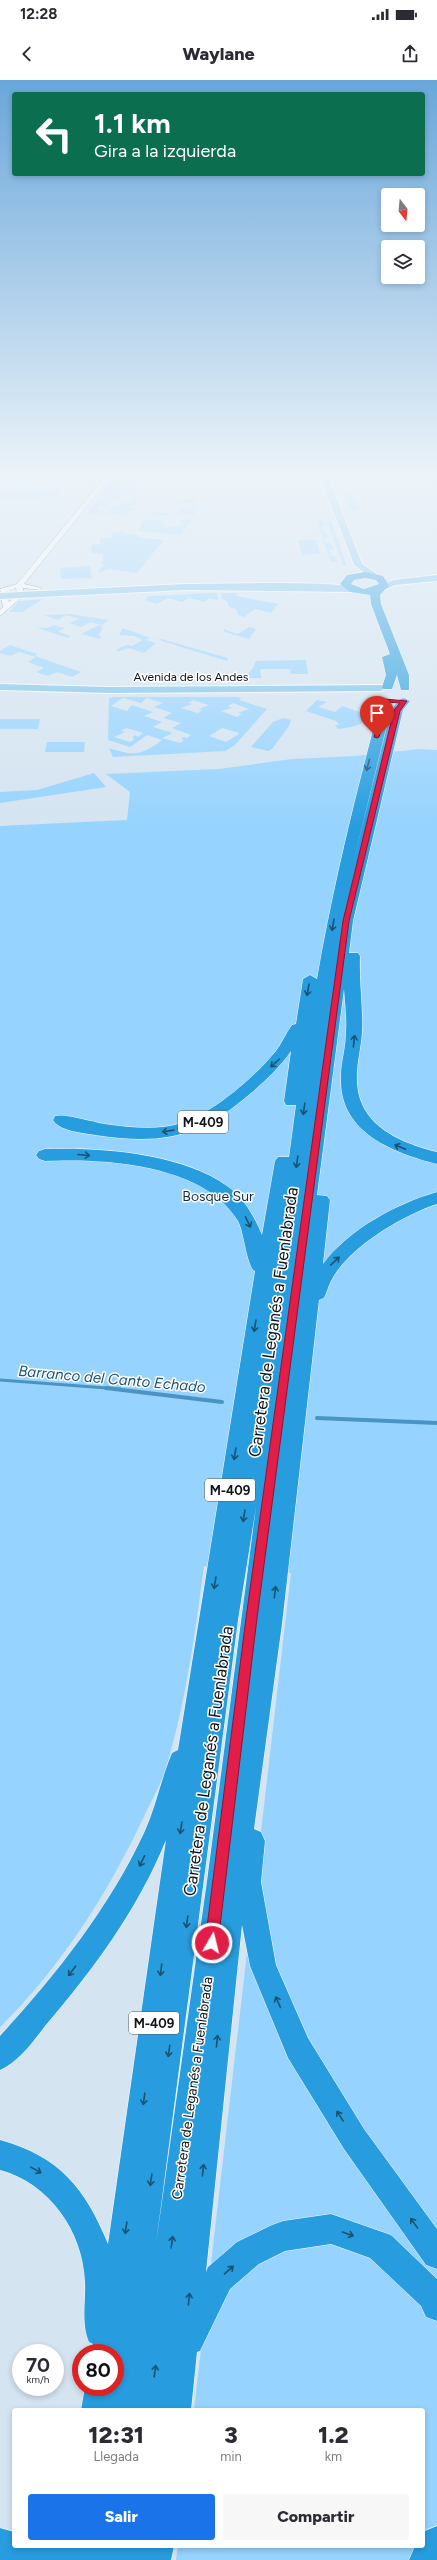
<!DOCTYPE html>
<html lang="es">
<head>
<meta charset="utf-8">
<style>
	:root { --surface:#fff; --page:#f7f7f7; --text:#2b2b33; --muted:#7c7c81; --accent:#1a73e8 }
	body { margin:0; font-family:Figtree,sans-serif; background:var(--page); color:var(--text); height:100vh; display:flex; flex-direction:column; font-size:15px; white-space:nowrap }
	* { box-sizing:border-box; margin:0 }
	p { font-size:13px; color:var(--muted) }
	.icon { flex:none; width:22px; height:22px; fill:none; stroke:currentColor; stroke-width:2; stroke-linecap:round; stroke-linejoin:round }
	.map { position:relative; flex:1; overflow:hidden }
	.side { position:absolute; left:12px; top:2328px; width:413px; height:140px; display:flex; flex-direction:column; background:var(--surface); border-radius:4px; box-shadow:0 2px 6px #0003 }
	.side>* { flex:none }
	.hud { position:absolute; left:12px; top:12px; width:413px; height:84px; border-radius:4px; box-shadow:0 2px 6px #0003; background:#0b6e4f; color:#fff; overflow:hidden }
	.needle { width:26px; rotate:164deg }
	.fabs { position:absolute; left:381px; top:108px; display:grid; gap:8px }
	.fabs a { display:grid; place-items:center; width:44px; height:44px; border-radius:4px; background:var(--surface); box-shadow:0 2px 6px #0003; font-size:20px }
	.speed { position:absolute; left:12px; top:2264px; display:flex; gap:8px; font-size:20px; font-weight:700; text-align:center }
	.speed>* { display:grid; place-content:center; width:52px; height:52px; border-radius:50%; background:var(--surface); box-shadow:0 2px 6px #0003; line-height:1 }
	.speed small { font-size:10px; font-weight:400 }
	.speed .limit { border:6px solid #d22; background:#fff; color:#111 }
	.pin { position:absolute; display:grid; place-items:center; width:34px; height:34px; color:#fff; margin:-41px -17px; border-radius:50% 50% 50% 0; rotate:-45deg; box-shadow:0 0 4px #0007 }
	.pin .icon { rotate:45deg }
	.me { position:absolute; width:44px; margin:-22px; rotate:8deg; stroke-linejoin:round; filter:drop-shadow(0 0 3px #0008) }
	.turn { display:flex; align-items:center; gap:14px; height:84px; padding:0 16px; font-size:18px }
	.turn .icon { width:52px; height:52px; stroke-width:2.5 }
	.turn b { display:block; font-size:28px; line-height:34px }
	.eta { display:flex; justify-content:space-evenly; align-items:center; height:68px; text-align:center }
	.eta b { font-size:24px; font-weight:800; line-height:28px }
	.cta { display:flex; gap:8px; margin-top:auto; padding:8px 16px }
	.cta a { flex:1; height:46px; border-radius:4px; background:var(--accent); color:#fff; font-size:16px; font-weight:800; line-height:46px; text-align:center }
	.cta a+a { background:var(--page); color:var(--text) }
	.status { display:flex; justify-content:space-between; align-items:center; height:28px; padding:0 20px; background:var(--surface); direction:ltr }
	.status svg { height:11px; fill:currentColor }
	header { display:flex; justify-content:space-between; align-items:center; height:52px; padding:0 16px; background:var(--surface); font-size:18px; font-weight:800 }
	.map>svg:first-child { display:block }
	.green { fill:#96d3fe; fill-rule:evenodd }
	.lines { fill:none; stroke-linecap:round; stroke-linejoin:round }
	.stream-far1 { stroke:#4a94c4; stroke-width:3 }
	.stream { stroke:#4a94c4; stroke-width:4 }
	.minor-casing { stroke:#5d6c76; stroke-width:1 }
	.major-casing { stroke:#fff; stroke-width:2 }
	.highway-casing { stroke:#fff; stroke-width:1 }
	.minor { fill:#fff; fill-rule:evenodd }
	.major { fill:#7dc4ec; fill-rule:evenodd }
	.highway { fill:#279ddf; fill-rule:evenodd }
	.oneway { stroke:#195272 }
	.route { fill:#e11d48; stroke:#92132f }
	.labels { text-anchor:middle; stroke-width:3; stroke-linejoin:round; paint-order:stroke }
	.far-street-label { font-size:12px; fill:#0e1418; stroke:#fff }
	.shield { fill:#fff; stroke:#565a5d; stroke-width:1 }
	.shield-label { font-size:13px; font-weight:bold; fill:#0e1418 }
	.park-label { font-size:14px; fill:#0f3044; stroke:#fff }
	.street-label { font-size:14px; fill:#0e1418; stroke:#fff }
	.water-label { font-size:15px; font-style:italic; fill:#1a5173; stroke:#fff }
	.near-street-label { font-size:17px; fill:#0e1418; stroke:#fff }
</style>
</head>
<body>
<div class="status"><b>12:28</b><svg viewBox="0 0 49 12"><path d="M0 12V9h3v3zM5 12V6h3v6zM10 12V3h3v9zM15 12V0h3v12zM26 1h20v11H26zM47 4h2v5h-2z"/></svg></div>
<header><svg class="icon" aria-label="back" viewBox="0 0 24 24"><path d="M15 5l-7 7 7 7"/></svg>Waylane<svg class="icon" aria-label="share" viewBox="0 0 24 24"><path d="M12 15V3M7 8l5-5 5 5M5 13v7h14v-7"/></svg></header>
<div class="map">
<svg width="437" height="2480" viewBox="0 0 437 2480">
	<rect width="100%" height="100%" fill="#d4e4f1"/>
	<!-- green -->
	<g class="green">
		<path d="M 113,399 L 118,399 L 120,408 L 135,407 L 136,426 L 125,427 L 132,428 L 132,431 L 121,432 L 133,435 L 86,434 ZM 129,414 L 132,414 L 133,421 L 121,422 L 122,427 L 110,427 L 111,433 L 99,433 L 98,426 L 110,426 L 109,421 L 121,420 L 120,415 Z"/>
		<polygon points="57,409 59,417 0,420 0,413"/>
		<polygon points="343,414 353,414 359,430 350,430"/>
		<polygon points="179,419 194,419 196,434 154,435 153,432 179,434 179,429 195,429 190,427 194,423 178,423"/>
		<polygon points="316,439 322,439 324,445 320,447 329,457 324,458 326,463 332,464 333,469 328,470 331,473 330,475 336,477 338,482 331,482"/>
		<polygon points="144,440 163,440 164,447 181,446 180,440 192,440 181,455 138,451"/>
		<polygon points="331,441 345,481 347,485 343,485 327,442"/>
		<polygon points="124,451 127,454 139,455 138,457 164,460 137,493 109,489 97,493 104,484 99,483 103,481 102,474 92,473 91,465 100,464 100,458 112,457 111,452"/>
		<polygon points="298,460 316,460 320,474 302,475"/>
		<polygon points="90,486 92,498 61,499 60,488"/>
		<polygon points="217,513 218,520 209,518 205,522 189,518 182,522 168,518 157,524 145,520 148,516"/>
		<polygon points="221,513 237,513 236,516 278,524 271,533 255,529 244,537 238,535 236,529 229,527 227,521 222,519"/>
		<polygon points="43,519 22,532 9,532 19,521"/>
		<polygon points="70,534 108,540 102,545 90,542 81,547 69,543 80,539 66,535 58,540 44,535"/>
		<polygon points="54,545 65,548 58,552 71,556 68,558 37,548 48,548"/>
		<polygon points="99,545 103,547 98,556 101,556 100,559 81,554"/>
		<polygon points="249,547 256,549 249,559 225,552 223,549 238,554"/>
		<polygon points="123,548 150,558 146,560 156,563 144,573 129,568 117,572 117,569 127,565 132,566 143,560 134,556 119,555"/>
		<polygon points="158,558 228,578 227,581 162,561"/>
		<polygon points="10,565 37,574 35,576 81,592 72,597 57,592 48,596 36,592 44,588 28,582 36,577 19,572 10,576 0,573 0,571"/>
		<polygon points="306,580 308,594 291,594 290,589 261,589 260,592 262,598 245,598 253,588 256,581"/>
		<path d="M 113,617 L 236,617 L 241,618 L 239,620 L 267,629 L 235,665 L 225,671 L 113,677 L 109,668 C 134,676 141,676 162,660 L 147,655 L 130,667 L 108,660 L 109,618 ZM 123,618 L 141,623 L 147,618 L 163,623 L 154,627 L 172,633 L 163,638 L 181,643 L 172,648 L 191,655 L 187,658 L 183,657 L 181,659 L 184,660 L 180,663 L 162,658 L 173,653 L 153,647 L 162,642 L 144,636 L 153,632 L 132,625 L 127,631 L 111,626 ZM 193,620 L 209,625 L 199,629 L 202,630 L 198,633 L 181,628 L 192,624 L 188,623 ZM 233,623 L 249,629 L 238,633 L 242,634 L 237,637 L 221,631 L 232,628 L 228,626 ZM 126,648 L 143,653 L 138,657 L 135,655 L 132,658 L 135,659 L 130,662 L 114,657 L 125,652 L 121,651 ZM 222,648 L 239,653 L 239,654 L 226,662 L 209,656 Z"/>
		<path d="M 317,620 L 327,622 L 318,627 L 335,632 L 342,626 L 360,632 L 364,629 L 360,627 L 362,625 L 377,628 C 367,644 356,647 338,649 L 335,645 L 340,645 L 336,641 L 306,631 Z"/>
		<polygon points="283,638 291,640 289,646 272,669 268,671 251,667 273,642"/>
		<polygon points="0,639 40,639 38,649 0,649"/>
		<polygon points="47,662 85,662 84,672 45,672"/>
		<path d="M 419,669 L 437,670 L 437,2480 L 176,2480 L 178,2466 L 423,2466 L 423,2330 L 194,2330 L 291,1493 L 204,1486 C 195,1553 186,1620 167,1685 C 163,1701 153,1717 146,1732 C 110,1810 62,1886 0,1947 L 0,746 L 127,740 L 130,712 L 106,694 L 219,689 L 292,679 L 355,676 Z"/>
		<polygon points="94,693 106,707 0,723 0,712 37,710"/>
	</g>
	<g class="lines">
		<!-- stream-far1 -->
		<polyline class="stream-far1" points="0,1300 120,1309"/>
		<!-- stream -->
		<g class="stream">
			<polyline points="106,1308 222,1322"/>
			<polyline points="317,1338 437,1343"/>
		</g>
		<!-- minor casing -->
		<g class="minor-casing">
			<path id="minor" d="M 103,399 L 109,399 L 24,504 L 41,508 L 41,510 L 23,508 L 23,516 L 0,536 L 0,530 L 3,527 L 0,509 L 17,504 ZM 16,508 L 17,515 L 9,522 L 6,512 Z"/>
		</g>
		<!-- major casing -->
		<g class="major-casing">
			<g id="major">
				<polygon points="321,399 329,399 362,484 377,494 377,498 371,498 354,485"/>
				<polygon points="437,495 437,501 395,505 380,512 376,509 393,500"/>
				<path d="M 185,504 C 208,504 348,500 357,509 L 353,512 L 185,510 L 0,519 L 0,513 Z"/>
				<polygon points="0,604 109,607 381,605 386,608 381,611 109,613 0,610"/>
			</g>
		</g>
		<!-- highway casing -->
		<g class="highway-casing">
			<g id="highway">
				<path d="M 365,492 L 383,496 L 389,505 L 380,515 L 381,524 L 409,595 L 409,610 L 401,610 L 397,595 L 392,609 L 384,609 L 382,607 L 386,595 L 382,577 L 390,574 L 371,524 L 370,515 L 350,512 L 340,504 L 347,495 ZM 365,498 L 376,500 L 379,504 L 364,509 L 351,504 L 354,500 Z"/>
				<path d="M 384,618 L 390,621 L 391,628 L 352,788 L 391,630 L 400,619 L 404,618 L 410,621 L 403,630 L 353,841 L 349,873 L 358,873 L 360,876 C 359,902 363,927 362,952 C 361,969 356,985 357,1001 C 358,1045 400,1063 437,1072 L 437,1084 C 394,1073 341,1053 341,1001 C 340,985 346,969 346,952 C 347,938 345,924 344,909 L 317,1115 L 327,1116 L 330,1120 L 323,1184 C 349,1149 396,1124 437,1112 L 437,1124 C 403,1135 347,1168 331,1201 C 328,1206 327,1212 324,1218 L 319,1220 L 282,1544 L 254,1749 L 261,1752 L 265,1761 L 261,1802 L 276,1885 L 308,1958 L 364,2049 L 437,2149 L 437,2189 L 426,2185 L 344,2069 L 288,1978 L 250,1886 L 242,1845 L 206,2192 L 208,2187 L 237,2162 L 272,2145 L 283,2141 L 331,2134 L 391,2155 L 437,2199 L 437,2241 L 426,2237 L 421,2226 L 370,2178 L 331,2164 L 285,2171 L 259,2184 L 230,2209 L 200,2271 L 197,2272 L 191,2330 L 81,2330 L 85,2307 L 115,2307 L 115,2273 L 91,2273 L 93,2264 L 89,2262 C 81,2243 86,2222 85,2202 C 83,2151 49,2103 0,2090 L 0,2060 C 60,2077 85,2108 108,2164 L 166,1760 C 138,1829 93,1890 45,1946 C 33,1962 18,1982 0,1990 L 0,1956 C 56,1895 109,1828 144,1753 C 156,1727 161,1699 172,1673 L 178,1670 L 255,1191 C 247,1188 244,1151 238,1141 C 205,1084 103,1078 45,1081 L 39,1079 L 36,1075 L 39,1071 L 45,1069 C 99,1067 182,1073 227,1106 C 244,1118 254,1136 262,1155 L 275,1081 L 278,1077 L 289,1077 L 296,1025 L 286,1025 L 284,1021 L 291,971 C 280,987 266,1000 251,1013 C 199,1058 163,1065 95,1055 C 83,1053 59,1051 53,1040 L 55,1036 C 65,1033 98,1044 112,1045 C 134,1048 160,1050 182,1043 C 213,1033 255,997 276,971 C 282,963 286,953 292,945 L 296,944 L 303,899 L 310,895 L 317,899 C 333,807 355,717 379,628 L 378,621 ZM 256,1427 L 207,1801 L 156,2164 L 238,1540 Z"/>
				<polygon points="437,2446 437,2480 409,2480 415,2466 423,2466 425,2451"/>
				<polygon points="0,2448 14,2452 14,2466 174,2466 171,2480 0,2480"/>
			</g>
		</g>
		<!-- minor -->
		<use href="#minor" class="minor"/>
		<!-- major -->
		<use href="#major" class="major"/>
		<!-- highway -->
		<use href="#highway" class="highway"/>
	</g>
	<!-- one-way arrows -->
	<defs><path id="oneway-shaft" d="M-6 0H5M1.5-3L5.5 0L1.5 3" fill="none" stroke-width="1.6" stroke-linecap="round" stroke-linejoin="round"/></defs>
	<g class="oneway">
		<use href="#oneway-shaft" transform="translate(368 685) rotate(105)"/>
		<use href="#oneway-shaft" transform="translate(333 845) rotate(100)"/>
		<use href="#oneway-shaft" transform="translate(308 910) rotate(100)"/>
		<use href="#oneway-shaft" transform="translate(354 961) rotate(-84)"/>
		<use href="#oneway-shaft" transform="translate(275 983) rotate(138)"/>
		<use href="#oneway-shaft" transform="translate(304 1029) rotate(98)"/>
		<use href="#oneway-shaft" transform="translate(168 1051) rotate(172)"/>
		<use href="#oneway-shaft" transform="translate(400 1067) rotate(-157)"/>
		<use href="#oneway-shaft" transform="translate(84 1075) rotate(5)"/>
		<use href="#oneway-shaft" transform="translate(297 1082) rotate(98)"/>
		<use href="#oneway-shaft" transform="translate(248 1142) rotate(64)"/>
		<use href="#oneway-shaft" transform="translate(335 1181) rotate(-44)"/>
		<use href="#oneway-shaft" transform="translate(255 1246) rotate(99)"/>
		<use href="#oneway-shaft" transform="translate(235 1374) rotate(99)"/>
		<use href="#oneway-shaft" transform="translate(244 1436) rotate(99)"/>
		<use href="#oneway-shaft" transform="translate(215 1503) rotate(99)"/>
		<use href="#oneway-shaft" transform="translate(275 1512) rotate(-83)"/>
		<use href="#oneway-shaft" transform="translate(181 1748) rotate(99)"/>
		<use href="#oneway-shaft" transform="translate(142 1781) rotate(116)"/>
		<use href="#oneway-shaft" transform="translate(187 1842) rotate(98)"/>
		<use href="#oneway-shaft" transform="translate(161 1890) rotate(97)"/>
		<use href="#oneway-shaft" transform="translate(72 1891) rotate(127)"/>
		<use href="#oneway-shaft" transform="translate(278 1922) rotate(-114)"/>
		<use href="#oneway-shaft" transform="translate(217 1961) rotate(-84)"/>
		<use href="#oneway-shaft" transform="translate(169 1971) rotate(98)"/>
		<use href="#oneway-shaft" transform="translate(144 2019) rotate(98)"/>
		<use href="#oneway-shaft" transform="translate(340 2036) rotate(-122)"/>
		<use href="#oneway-shaft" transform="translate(36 2090) rotate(29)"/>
		<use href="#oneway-shaft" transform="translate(203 2090) rotate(-84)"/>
		<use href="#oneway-shaft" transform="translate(151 2100) rotate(98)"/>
		<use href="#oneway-shaft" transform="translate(414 2143) rotate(-126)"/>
		<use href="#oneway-shaft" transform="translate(126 2148) rotate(98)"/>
		<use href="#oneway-shaft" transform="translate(348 2154) rotate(19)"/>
		<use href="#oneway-shaft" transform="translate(172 2162) rotate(-82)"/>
		<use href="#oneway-shaft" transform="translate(229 2190) rotate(-41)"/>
		<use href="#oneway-shaft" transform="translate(189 2219) rotate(-84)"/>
		<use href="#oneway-shaft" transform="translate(155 2291) rotate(-82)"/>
	</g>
	<!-- sky -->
	<linearGradient id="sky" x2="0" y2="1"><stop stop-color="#69a7da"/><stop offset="0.53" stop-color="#ecf3f9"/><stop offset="1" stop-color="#ecf3f9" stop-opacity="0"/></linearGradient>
	<rect width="437" height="746" fill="url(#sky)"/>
	<!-- route -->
	<polygon class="route" points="384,619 407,621 400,631 349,841 257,1538 218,1863 216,1867 212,1869 207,1867 205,1863 246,1538 343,841 394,630 400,623 387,622 388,628 379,657 377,658 374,657 382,628 381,621"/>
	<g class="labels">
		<!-- far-street labels -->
		<g class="far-street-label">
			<text x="191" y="601">Avenida de los Andes</text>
		</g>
		<!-- shield labels -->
		<g class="shield">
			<rect x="178" y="1031" width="50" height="22" rx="3"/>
			<rect x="205" y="1399" width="50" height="22" rx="3"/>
			<rect x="129" y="1932" width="50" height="22" rx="3"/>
		</g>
		<g class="shield-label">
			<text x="203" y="1047">M-409</text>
			<text x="230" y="1415">M-409</text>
			<text x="154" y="1948">M-409</text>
		</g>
		<!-- park labels -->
		<g class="park-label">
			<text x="218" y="1121">Bosque Sur</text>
		</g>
		<!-- street labels -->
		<g class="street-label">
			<text transform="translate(192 2008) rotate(-82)" y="5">Carretera de Leganés a Fuenlabrada</text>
		</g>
		<!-- water labels -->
		<g class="water-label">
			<text transform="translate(112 1299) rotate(5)" y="5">Barranco del Canto Echado</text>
		</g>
		<!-- near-street labels -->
		<g class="near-street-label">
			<text transform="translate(273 1242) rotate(-82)" y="6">Carretera de Leganés a Fuenlabrada</text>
			<text transform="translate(208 1681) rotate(-82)" y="6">Carretera de Leganés a Fuenlabrada</text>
		</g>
	</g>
</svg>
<div class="fabs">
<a><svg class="needle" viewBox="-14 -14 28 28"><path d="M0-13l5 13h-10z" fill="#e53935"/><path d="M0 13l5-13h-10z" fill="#7c7c81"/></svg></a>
<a><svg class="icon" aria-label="layers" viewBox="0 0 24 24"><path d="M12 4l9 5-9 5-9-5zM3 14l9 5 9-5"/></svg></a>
</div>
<div class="speed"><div>70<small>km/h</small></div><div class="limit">80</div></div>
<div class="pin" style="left:377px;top:657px;background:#d93025"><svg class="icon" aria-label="arrive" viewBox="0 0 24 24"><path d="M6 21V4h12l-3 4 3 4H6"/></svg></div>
<svg class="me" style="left:212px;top:1863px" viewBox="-20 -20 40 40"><circle r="17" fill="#e11d48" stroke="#fff" stroke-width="3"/><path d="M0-11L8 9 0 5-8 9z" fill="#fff"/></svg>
<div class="hud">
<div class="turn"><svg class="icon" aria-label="left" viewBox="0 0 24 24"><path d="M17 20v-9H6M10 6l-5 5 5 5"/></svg><div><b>1.1 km</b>Gira a la izquierda</div></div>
</div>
<section class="side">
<div class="eta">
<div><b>12:31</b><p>Llegada</p></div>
<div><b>3</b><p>min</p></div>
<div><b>1.2</b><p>km</p></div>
</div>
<div class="cta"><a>Salir</a><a>Compartir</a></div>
</section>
</div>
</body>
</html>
